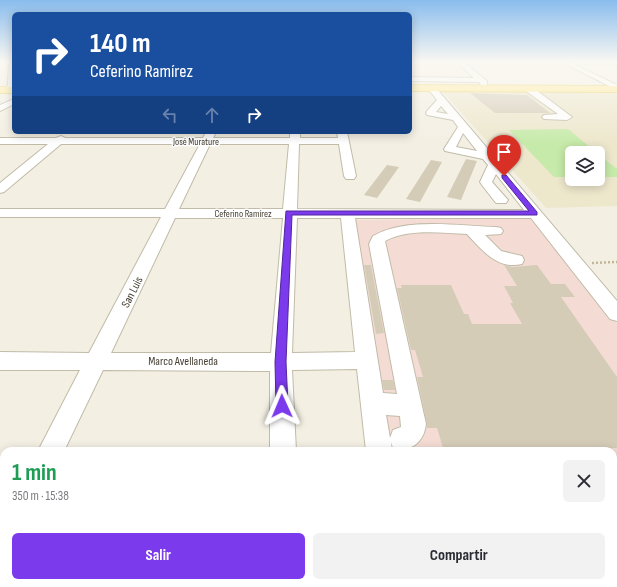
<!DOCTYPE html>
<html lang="es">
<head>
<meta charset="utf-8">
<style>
	:root { --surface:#fff; --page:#f2f2f3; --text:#2b2b33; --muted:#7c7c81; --accent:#7c3aed }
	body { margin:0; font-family:"Sofia Sans Condensed",sans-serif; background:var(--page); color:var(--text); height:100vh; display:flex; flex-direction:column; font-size:15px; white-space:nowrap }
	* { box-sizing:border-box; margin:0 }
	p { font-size:13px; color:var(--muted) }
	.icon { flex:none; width:22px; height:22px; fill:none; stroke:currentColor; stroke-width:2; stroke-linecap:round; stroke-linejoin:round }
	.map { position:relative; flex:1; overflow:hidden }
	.sheet { position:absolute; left:0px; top:447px; width:617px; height:140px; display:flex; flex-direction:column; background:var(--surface); border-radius:12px 12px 0 0; box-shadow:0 2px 10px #0003 }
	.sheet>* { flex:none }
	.top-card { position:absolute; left:12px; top:12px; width:400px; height:122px; border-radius:6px; box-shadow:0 2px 10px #0003; background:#1a4fa0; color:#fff; overflow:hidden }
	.controls { position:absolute; left:565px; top:146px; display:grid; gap:8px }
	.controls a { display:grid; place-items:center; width:40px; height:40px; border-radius:6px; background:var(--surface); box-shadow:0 2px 10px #0003; font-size:20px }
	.pin { position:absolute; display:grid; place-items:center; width:34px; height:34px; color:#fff; margin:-41px -17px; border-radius:50% 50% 50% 0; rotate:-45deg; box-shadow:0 0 4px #0007 }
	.pin .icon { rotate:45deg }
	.me { position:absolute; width:44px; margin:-22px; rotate:359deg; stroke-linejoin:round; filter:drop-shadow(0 0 3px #0008) }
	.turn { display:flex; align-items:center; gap:14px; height:84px; padding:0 12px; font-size:18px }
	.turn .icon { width:52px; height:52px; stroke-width:2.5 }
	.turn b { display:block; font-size:28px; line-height:34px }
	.lanes { display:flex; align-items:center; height:38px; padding:0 12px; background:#0003; justify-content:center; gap:20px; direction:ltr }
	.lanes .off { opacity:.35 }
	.round { display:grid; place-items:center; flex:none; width:42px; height:42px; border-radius:6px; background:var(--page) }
	.head { display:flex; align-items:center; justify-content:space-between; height:68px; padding:0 12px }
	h1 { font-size:24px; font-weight:700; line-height:30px; color:#1e9e55 }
	.button { display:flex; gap:8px; margin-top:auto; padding:8px 12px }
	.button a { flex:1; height:46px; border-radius:6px; background:var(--accent); color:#fff; font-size:16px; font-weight:700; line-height:46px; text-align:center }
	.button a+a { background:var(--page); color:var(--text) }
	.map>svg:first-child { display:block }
	.education { fill:#ede7cc; fill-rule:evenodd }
	.medical { fill:#f4dcd5 }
	.green { fill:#c6eaa9 }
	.building { fill:#d5ccb8 }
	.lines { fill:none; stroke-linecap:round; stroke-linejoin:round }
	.minor-casing { stroke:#c1bba8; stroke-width:2 }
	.major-casing { stroke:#eacd5a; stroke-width:2 }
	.path-far1 { stroke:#c1b696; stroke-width:1; stroke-dasharray:1 1; stroke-linecap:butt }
	.path { stroke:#c1b696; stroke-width:2.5; stroke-dasharray:2 2; stroke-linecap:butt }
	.minor { fill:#fff; fill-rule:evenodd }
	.major { fill:#ffea90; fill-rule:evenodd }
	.route { fill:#7c3aed; stroke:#51269a }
	.labels { text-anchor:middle; stroke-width:3; stroke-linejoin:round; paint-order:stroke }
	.far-street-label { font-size:10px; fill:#453f33; stroke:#fff }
	.street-label { font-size:12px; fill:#453f33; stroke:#fff }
</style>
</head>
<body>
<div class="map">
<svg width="617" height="587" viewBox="0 0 617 587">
	<rect width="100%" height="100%" fill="#f3efe3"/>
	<!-- education -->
	<path class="education" d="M 443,92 L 617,92 L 617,206 L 546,208 ZM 572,153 L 598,153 L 598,179 L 572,179 Z"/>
	<!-- medical -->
	<polygon class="medical" points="533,218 617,323 617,587 417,587 416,583 613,583 613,451 393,451 354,220"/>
	<!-- green -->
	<g class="green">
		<polygon points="568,129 597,153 572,153 572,177 554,177 509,130"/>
		<polygon points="598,154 617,169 617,177 598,177"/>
	</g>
	<!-- building -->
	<g class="building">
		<polygon points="470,93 527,95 550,113 495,113"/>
		<polygon points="466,159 477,161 461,200 447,197"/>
		<polygon points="431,160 442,162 420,202 406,199"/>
		<polygon points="387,165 399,167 377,198 364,195"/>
		<polygon points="364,265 371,265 384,333 376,334"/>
		<polygon points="504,265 513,267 537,265 551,284 565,284 575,297 561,297 617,377 617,448 494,449 495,451 444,451 437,428 427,428 427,424 417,377 423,377 415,350 411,350 397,288 402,288 401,285 451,285 464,314 468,314 472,324 522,324 510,303 513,303 504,286 517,286"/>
		<polygon points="382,380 393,380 395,390 384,390"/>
	</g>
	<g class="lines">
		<!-- minor casing -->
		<g class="minor-casing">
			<g id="minor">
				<polygon points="9,62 14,62 14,88 10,90 6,88 8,85"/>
				<polygon points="457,62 463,62 487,81 487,85 481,85 479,82 410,81 410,77 474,78"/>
				<polygon points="562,62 569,62 617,85 617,90"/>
				<polygon points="575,62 617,62 617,64 578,64"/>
				<polygon points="526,87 532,87 572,117 567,120 544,119 542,117 544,115 558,114 526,91"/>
				<path d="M 430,88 L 436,88 L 617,301 L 617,321 L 610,319 L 531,218 L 355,218 L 383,393 L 397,394 L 369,244 L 373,236 C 407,217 458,226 496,227 L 501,228 L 503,231 L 501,234 L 485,235 L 501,251 L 522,256 L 524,260 L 522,264 C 497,270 482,250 467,234 C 442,233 408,228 385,241 L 426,424 C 424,440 416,447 401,451 L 393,448 L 391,442 L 392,451 L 366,451 L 357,369 L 292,370 L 296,451 L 270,451 L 270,371 L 103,370 L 64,451 L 38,451 L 80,370 L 0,370 L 0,352 L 89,353 L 161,217 L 0,217 L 0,209 L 165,209 L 200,144 L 61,144 L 4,192 L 0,193 L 0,183 L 48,144 L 0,144 L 0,138 L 56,138 L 61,136 L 65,138 L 203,138 L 206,132 L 216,132 L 213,138 L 290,138 L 290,132 L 300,132 L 300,138 L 338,138 L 337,132 L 347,132 L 356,176 L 354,179 L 346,179 L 344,176 L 339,144 L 299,144 L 297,209 L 524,210 L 496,174 L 492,182 L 508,200 L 506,203 L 496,203 L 482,185 L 480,182 L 488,165 L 483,159 L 445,151 L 444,149 L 458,127 L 453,120 L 427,115 L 426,113 L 427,111 L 437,100 L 429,90 ZM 441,106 L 448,114 L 436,112 ZM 463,133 L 477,151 L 456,147 ZM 210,144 L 289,144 L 283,209 L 179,209 ZM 175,218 L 283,218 L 271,353 L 111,353 ZM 297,218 L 341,218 L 355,352 L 292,353 ZM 386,415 L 400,416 L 401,427 L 393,430 L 390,438 Z"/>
				<polygon points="14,99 14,104 0,111 0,105"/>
				<polygon points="4,527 4,564 0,566 0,528"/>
				<polygon points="269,583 301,583 302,587 270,587"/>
				<polygon points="378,583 410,583 411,587 379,587"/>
			</g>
		</g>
		<!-- major casing -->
		<g class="major-casing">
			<g id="major">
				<polygon points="410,85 617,86 617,92 410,91"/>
				<rect x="0" y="87" width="14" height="6"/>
			</g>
		</g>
		<!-- path-far1 -->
		<polyline class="path-far1" points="497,62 505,68"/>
		<!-- path -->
		<polyline class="path" points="592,263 617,262"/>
		<!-- minor -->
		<use href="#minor" class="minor"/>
		<!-- major -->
		<use href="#major" class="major"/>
	</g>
	<!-- sky -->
	<linearGradient id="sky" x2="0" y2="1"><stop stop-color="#89bced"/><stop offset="0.43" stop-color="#faf8f2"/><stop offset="1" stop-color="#faf8f2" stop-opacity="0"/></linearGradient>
	<rect width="617" height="144" fill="url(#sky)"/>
	<!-- route -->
	<polygon class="route" points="502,175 506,175 537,212 537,215 292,215 286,362 288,406 286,410 282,412 277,410 276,406 275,362 286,211 529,211 502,178"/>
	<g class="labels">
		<!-- far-street labels -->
		<g class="far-street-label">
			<text x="196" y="145">José Murature</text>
			<text x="243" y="217">Ceferino Ramírez</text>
		</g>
		<!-- street labels -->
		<g class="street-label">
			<text transform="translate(132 292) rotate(-63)" y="4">San Luis</text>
			<text x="183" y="365">Marco Avellaneda</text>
		</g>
	</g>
</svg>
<div class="controls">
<a><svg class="icon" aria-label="layers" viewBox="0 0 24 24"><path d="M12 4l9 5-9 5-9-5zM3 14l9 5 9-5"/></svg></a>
</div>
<div class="pin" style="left:504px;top:176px;background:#d93025"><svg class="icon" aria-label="arrive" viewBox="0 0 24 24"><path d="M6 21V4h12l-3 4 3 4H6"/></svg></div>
<svg class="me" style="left:282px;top:406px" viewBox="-20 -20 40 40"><path d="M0-17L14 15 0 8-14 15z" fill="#7c3aed" stroke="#fff" stroke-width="4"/></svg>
<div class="top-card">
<div class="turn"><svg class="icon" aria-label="right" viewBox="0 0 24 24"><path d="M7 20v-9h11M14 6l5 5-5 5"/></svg><div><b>140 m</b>Ceferino Ramírez</div></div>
<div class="lanes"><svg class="icon off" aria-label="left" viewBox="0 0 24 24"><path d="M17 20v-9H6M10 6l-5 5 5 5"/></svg><svg class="icon off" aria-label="ahead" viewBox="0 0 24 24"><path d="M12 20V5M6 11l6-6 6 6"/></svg><svg class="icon" aria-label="right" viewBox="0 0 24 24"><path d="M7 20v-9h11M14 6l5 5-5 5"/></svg></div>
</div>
<section class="sheet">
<div class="head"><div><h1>1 min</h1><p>350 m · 15:38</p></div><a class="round"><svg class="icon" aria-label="close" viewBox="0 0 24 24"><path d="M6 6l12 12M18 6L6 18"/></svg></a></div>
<div class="button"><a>Salir</a><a>Compartir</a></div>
</section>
</div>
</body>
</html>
